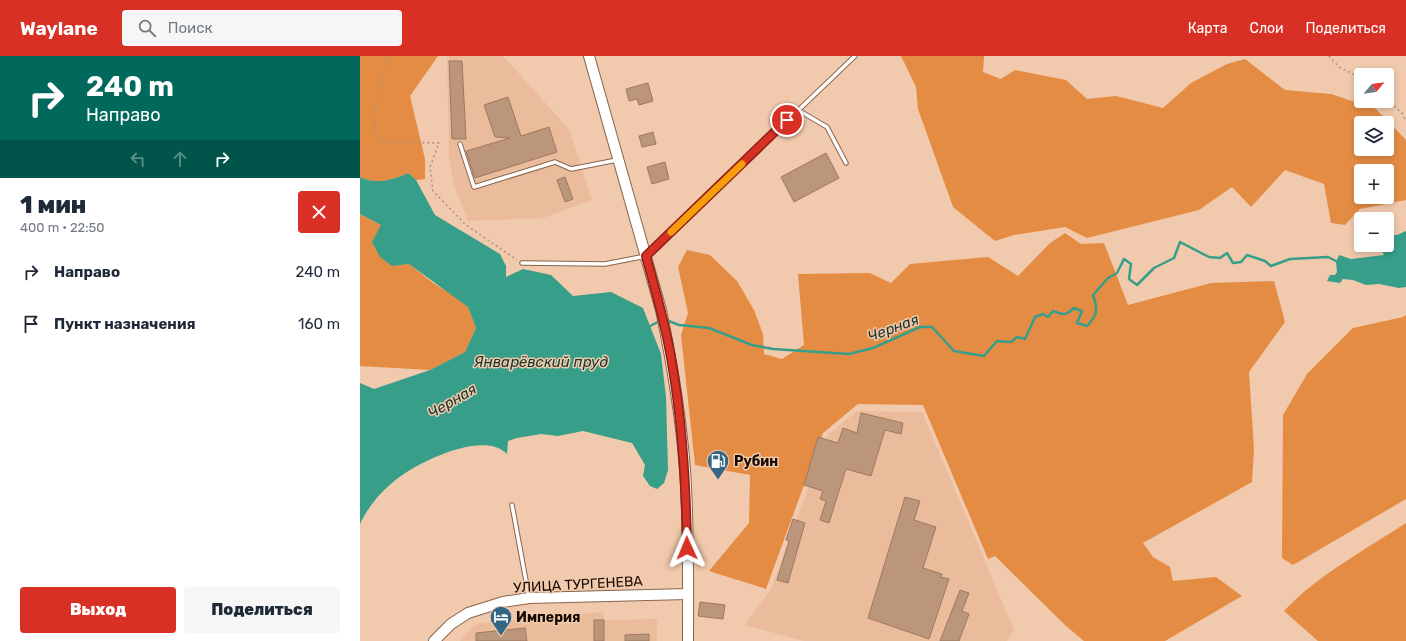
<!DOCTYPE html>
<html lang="ru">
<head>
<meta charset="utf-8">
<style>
	:root { --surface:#fff; --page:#f6f6f7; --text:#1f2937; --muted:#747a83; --accent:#d93025 }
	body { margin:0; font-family:Rubik,sans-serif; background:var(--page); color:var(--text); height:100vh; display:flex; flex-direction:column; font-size:15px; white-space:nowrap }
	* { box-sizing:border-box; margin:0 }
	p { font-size:13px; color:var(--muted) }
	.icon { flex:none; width:22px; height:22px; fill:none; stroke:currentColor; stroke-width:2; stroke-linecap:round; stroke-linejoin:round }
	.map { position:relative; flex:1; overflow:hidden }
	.panel { display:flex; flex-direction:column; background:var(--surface); width:360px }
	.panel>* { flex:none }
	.banner { background:#00695c; color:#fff; overflow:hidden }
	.needle { width:26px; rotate:61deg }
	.controls { position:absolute; left:994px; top:12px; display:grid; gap:8px }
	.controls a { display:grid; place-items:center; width:40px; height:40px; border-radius:4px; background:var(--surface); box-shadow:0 2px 6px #0003; font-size:20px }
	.pin { position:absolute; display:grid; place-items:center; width:34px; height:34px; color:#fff; margin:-17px; border:2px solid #fff; border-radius:50%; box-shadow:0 1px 4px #0007 }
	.me { position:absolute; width:44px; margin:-22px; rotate:359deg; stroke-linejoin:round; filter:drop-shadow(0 0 3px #0008) }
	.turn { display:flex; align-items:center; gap:14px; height:84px; padding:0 20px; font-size:18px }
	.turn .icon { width:52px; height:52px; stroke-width:2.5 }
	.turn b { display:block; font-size:28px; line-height:34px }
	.lanes { display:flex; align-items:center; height:38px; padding:0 20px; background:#0003; justify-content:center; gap:20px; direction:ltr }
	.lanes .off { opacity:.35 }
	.round { display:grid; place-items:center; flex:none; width:42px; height:42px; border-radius:4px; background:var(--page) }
	.overview { display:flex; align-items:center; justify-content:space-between; height:68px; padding:0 20px }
	h1 { font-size:24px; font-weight:800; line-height:30px }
	.button { display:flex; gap:8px; margin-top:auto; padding:8px 20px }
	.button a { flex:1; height:46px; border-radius:4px; background:var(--accent); color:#fff; font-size:16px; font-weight:800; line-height:46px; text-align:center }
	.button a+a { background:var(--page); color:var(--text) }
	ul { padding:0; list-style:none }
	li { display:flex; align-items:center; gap:12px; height:52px; padding:0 20px }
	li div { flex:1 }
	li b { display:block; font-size:15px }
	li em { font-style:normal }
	header { display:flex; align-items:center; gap:24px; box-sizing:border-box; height:56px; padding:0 20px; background:var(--accent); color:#fff }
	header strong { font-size:19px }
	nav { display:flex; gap:22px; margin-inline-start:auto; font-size:14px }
	.search { width:280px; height:36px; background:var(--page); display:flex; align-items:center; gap:10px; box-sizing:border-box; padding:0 14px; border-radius:4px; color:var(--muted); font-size:15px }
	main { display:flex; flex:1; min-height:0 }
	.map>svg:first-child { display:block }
	.built { fill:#ebbc9b }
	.green { fill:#e48c44; fill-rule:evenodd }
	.water { fill:#379e89 }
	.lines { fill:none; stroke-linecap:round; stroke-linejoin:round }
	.stream { stroke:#379e89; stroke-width:2.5 }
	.building { fill:#bc967b; stroke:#9e795f }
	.lane-casing { stroke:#89654b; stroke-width:5.5 }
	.secondary-casing { stroke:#89654b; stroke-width:12 }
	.path { stroke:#b09079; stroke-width:1.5; stroke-dasharray:2 3; stroke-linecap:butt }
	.lane { stroke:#fff; stroke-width:3.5 }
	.secondary { stroke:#fff; stroke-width:10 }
	.route-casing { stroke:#8d1f18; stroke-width:10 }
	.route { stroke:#d93025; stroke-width:7 }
	.slow { stroke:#f59e0b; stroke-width:7 }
	.labels { text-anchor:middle; stroke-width:3; stroke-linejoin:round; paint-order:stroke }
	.poi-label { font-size:14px; font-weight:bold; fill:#180a03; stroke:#f1c9ac; text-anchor:start }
	.street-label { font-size:14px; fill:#180a03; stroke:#f1c9ac }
	.water-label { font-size:15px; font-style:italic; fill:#17362f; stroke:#f1c9ac }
</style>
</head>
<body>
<header>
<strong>Waylane</strong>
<div class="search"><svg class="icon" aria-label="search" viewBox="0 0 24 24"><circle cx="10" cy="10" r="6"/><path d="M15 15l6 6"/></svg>Поиск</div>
<nav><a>Карта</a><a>Слои</a><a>Поделиться</a></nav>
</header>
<main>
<section class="panel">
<div class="banner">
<div class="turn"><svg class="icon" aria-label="right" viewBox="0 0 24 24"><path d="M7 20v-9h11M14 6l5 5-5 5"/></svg><div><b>240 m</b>Направо</div></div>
<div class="lanes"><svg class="icon off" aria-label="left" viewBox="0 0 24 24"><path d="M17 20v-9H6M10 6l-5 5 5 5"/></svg><svg class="icon off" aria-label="ahead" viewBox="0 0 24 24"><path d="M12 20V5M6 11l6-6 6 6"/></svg><svg class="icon" aria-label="right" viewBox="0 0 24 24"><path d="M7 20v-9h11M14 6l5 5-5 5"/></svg></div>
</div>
<div class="overview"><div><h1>1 мин</h1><p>400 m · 22:50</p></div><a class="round" style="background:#d93025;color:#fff"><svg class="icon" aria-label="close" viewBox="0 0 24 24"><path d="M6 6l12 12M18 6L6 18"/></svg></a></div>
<ul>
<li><svg class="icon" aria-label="right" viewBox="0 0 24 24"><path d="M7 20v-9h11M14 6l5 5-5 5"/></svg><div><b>Направо</b></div><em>240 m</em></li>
<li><svg class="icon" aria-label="arrive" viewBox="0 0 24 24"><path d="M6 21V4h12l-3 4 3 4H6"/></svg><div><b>Пункт назначения</b></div><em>160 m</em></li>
</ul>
<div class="button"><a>Выход</a><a>Поделиться</a></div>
</section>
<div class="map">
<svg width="1046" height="585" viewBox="0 0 1046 585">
	<rect width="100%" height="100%" fill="#f1c9ac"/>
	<!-- built -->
	<g class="built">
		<polygon points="87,0 143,0 209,73 232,144 183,162 108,165 93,126 89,100"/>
		<polygon points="497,355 562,356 654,574 647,585 444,585 384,569 411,533 468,379"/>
		<polygon points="243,556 244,564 297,563 297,585 100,585 113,570 122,567"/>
	</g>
	<!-- green -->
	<g class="green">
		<path d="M 0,0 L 78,0 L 50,40 L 65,103 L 65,123 L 56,124 L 48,117 C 32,124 16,129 0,121 Z"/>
		<path d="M 541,0 L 624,0 L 623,16 L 641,23 L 655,14 L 706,24 L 727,43 L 756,40 L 803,52 L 831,27 L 867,8 L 885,3 L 925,34 L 971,38 L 1016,53 L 1046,84 L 1046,144 L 1000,153 L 985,169 L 971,167 L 964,128 L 925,114 L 891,151 L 872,131 L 839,154 L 727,182 L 705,171 L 654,179 L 635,185 L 593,151 L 558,53 L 556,31 ZM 1001,67 L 1027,67 L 1027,93 L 1001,93 ZM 1001,115 L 1027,115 L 1027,141 L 1001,141 Z"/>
		<polygon points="0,158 21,169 32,210 49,208 73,227 96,241 108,251 116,272 105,296 70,314 0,310"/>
		<polygon points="705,177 721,188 744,187 768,249 851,227 914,225 925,266 889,316 894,393 892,426 783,487 793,501 810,511 813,525 856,521 882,540 805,585 724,585 706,570 635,500 628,503 563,349 498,348 463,377 406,533 349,515 389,467 390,419 335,409 321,279 328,257 318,211 327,194 350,199 377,225 394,254 403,278 404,298 422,303 444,289 438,218 510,217 531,227 550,208 628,201 658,220 690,187"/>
		<polygon points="1046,259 1046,443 933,509 922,502 923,359 947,318 993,272 1043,261"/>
		<path d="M 1046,467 L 1046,585 L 958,585 L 924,555 C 958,519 1005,494 1046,467 Z"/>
	</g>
	<!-- water -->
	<g class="water">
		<path d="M 48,117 L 56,124 L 75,159 L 140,198 L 146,210 L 146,221 L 163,213 L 191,219 L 213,240 L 251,236 L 283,252 L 301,298 L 306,341 L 308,414 L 304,427 L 297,433 L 290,430 L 283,420 L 285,409 L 272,387 L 223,375 L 198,380 L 181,378 L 157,382 L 148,385 L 147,398 C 123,373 53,408 32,427 C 18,439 8,451 0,468 L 0,327 L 14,333 L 70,314 L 105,296 L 116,272 L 108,251 L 49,208 L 32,210 L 20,201 L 12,186 L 21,169 L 0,158 L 0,121 C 16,129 32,124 48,117 Z"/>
		<polygon points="1046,175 1046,231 1039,232 1019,228 1006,229 993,224 983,223 980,227 967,225 970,219 975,219 977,216 976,206 979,199 991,203 1024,199 1022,195 1011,195 1002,190 1027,189 1027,180 1037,179"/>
	</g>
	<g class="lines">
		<!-- stream -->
		<g class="stream">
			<path d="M 306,264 L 319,269 L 349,272 L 392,289 L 413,293 L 489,298 L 513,292 L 560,271 L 572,271 L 594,295 L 624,300 L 637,285 L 651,286 L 657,281 L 665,283 L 675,261 L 683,258 L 688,261 L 693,255 C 703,259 706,260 714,252 L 722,255 L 717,267 L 727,270 C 738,258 738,254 733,239 L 748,222 L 757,217 L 764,203 L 771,208 L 769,223 L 777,229 L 794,212 L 814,202 L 820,186 L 849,201 L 860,202 L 867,197 L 873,207 L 881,206 L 887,199 L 905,205 L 911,210 L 930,203 L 968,201 L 978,206"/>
			<polyline points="288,271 300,265"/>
		</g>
	</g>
	<!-- building -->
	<g class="building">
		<polygon points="89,5 102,5 106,83 92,83"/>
		<polygon points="288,27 293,45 279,49 277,43 269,45 266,33"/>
		<polygon points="148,41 161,80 189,71 197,96 115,122 106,95 150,82 135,81 124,49"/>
		<polygon points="293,76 296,88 282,91 279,80"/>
		<polygon points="466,97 479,122 434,146 421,121"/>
		<polygon points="305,106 309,123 292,128 287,111"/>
		<polygon points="205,121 213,143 205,146 197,124"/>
		<polygon points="501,357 543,367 541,378 525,374 511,420 486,413 469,467 460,464 466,445 460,443 463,435 444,429 458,381 478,387 483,372 497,377"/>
		<polygon points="545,441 560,445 554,464 576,471 563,512 582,518 581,521 589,523 569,583 508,562"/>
		<polygon points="433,463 445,467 428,527 417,524 429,485 426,484"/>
		<polygon points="600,534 609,537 602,555 609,558 599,585 580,585"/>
		<polygon points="340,546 365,549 363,563 338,560"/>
		<rect x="234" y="564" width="10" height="21"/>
		<polygon points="165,572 167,585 116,585 116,577"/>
		<polygon points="289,578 289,585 265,585 265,579"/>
	</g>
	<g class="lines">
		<!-- lane casing -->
		<g class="lane-casing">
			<g id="lane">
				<polyline points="438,54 467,71 486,107"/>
				<polyline points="100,88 114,131 195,106 211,113 257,104"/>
				<polyline points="162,207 245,208 286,200 495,0"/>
				<polyline points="152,449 169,541"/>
			</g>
		</g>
		<!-- secondary casing -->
		<g class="secondary-casing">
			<g id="secondary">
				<path d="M 229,0 L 301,254 C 312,307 321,360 325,414 C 329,471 328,528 328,585"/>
				<polyline points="74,585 91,568 108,557 143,546 169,542 328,538"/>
			</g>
		</g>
		<!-- path -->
		<g class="path">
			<polyline points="27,0 16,50 14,77 24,86 79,87 70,111 73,135 106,169 157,204"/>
			<polyline points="969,0 979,11 1001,22"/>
			<polyline points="1027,43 1042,57 1046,65"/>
		</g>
		<!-- lane -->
		<use href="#lane" class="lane"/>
		<!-- secondary -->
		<use href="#secondary" class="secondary"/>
	</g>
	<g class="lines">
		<!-- route casing -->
		<g class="route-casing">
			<path id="route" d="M 327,492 C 326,423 322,354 308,286 C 302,257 294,229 286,200 L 427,64"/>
		</g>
		<!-- route -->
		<use href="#route" class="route"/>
		<!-- slow -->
		<polyline class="slow" points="311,176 382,108"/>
	</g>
	<!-- icons -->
	<defs>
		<g id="fuel-pin" transform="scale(1.15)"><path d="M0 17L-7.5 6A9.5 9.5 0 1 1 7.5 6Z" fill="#346583" stroke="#f1c9ac"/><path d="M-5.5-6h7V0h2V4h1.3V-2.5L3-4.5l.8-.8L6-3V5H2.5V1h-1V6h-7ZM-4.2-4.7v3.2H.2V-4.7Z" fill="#fff"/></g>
		<g id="hotel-pin" transform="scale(1.15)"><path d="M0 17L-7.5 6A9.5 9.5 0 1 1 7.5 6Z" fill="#346583" stroke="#f1c9ac"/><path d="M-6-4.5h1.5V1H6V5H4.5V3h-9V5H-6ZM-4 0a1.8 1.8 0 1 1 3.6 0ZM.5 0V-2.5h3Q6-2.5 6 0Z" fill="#fff"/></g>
	</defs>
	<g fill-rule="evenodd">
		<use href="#fuel-pin" x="358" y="405"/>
		<use href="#hotel-pin" x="141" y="561"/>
	</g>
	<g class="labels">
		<!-- poi labels -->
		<g class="poi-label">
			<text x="374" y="410">Рубин</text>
			<text x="156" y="566">Империя</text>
		</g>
		<!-- street labels -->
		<g class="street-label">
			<text transform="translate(218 528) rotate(-3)" y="5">УЛИЦА ТУРГЕНЕВА</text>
		</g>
		<!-- water labels -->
		<g class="water-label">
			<text transform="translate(533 272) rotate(-20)" y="5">Черная</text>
			<text x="181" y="311">Январёвский пруд</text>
			<text transform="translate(92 345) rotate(-30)" y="5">Черная</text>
		</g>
	</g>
</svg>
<div class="controls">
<a><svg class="needle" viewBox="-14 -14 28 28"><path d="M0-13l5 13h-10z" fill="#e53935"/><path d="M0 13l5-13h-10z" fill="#747a83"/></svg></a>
<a><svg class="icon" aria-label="layers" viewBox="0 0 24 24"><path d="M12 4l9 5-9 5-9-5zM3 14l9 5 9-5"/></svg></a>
<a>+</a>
<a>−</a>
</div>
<div class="pin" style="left:427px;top:64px;background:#d93025"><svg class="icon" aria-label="arrive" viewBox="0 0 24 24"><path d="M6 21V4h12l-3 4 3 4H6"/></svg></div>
<svg class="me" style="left:327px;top:492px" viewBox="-20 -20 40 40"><path d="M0-17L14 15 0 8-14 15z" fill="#d93025" stroke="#fff" stroke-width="4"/></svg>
</div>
</main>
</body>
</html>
